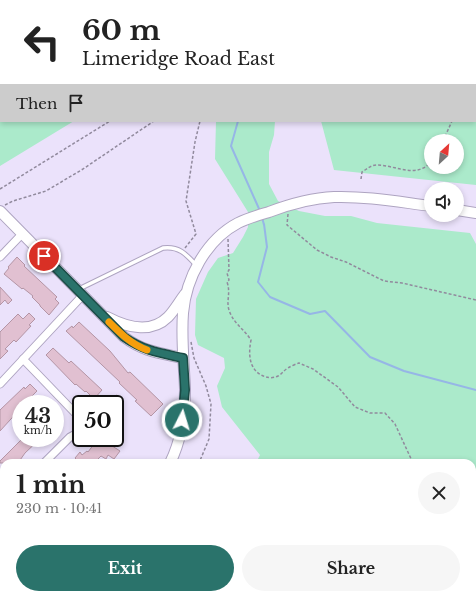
<!DOCTYPE html>
<html lang="en">
<head>
<meta charset="utf-8">
<style>
	:root { --surface:#fff; --page:#f6f6f6; --text:#222; --muted:#767676; --accent:#2a736b }
	body { margin:0; font-family:"Libre Baskerville",serif; background:var(--page); color:var(--text); height:100vh; display:flex; flex-direction:column; font-size:15px; white-space:nowrap }
	* { box-sizing:border-box; margin:0 }
	p { font-size:13px; color:var(--muted) }
	.icon { flex:none; width:22px; height:22px; fill:none; stroke:currentColor; stroke-width:2; stroke-linecap:round; stroke-linejoin:round }
	.map { position:relative; flex:1; overflow:hidden }
	.panel { position:absolute; left:0px; top:459px; width:476px; height:140px; display:flex; flex-direction:column; background:var(--surface); border-radius:12px 12px 0 0; box-shadow:0 2px 6px #0003 }
	.panel>* { flex:none }
	.guide { position:absolute; left:0px; top:0px; width:476px; height:122px; box-shadow:0 2px 6px #0003; background:#fff; color:var(--text); overflow:hidden }
	.needle { width:26px; rotate:26deg }
	.tools { position:absolute; left:424px; top:134px; display:grid; gap:8px }
	.tools a { display:grid; place-items:center; width:40px; height:40px; border-radius:50%; background:var(--surface); box-shadow:0 2px 6px #0003; font-size:20px }
	.speed { position:absolute; left:12px; top:395px; display:flex; gap:8px; font-size:20px; font-weight:700; text-align:center }
	.speed>* { display:grid; place-content:center; width:52px; height:52px; border-radius:50%; background:var(--surface); box-shadow:0 2px 6px #0003; line-height:1 }
	.speed small { font-size:10px; font-weight:400 }
	.speed .limit { border:2px solid #111; border-radius:6px; background:#fff; color:#111 }
	.pin { position:absolute; display:grid; place-items:center; width:34px; height:34px; color:#fff; margin:-17px; border:2px solid #fff; border-radius:50%; box-shadow:0 1px 4px #0007 }
	.me { position:absolute; width:44px; margin:-22px; rotate:5deg; stroke-linejoin:round; filter:drop-shadow(0 0 3px #0008) }
	.turn { display:flex; align-items:center; gap:14px; height:84px; padding:0 16px; font-size:18px }
	.turn .icon { width:52px; height:52px; stroke-width:2.5 }
	.turn b { display:block; font-size:28px; line-height:34px }
	.then { display:flex; align-items:center; height:38px; padding:0 16px; background:#0003; gap:8px; font-size:15px }
	.round { display:grid; place-items:center; flex:none; width:42px; height:42px; border-radius:21px; background:var(--page) }
	.overview { display:flex; align-items:center; justify-content:space-between; height:68px; padding:0 16px }
	h1 { font-size:24px; font-weight:700; line-height:30px }
	.action { display:flex; gap:8px; margin-top:auto; padding:8px 16px }
	.action a { flex:1; height:46px; border-radius:24px; background:var(--accent); color:#fff; font-size:16px; font-weight:700; line-height:46px; text-align:center }
	.action a+a { background:var(--page); color:var(--text) }
	.map>svg:first-child { display:block }
	.green { fill:#abeacb; fill-rule:evenodd }
	.lines { fill:none; stroke-linecap:round; stroke-linejoin:round }
	.stream { stroke:#96b6e6; stroke-width:2 }
	.building { fill:#e1c0d1; stroke:#b495a5 }
	.lane-casing { stroke:#aea4c1; stroke-width:5.5 }
	.street-casing { stroke:#aea4c1; stroke-width:9 }
	.secondary-casing { stroke:#aea4c1; stroke-width:12 }
	.path { stroke:#918a9d; stroke-width:1.5; stroke-dasharray:3 2; stroke-linecap:butt }
	.lane { stroke:#fff; stroke-width:3.5 }
	.street { stroke:#fff; stroke-width:7 }
	.secondary { stroke:#fff; stroke-width:10 }
	.route-casing { stroke:#1b4b46; stroke-width:10 }
	.route { stroke:#2a736b; stroke-width:7 }
	.slow { stroke:#f59e0b; stroke-width:7 }
</style>
</head>
<body>
<div class="map">
<svg width="476" height="599" viewBox="0 0 476 599">
	<rect width="100%" height="100%" fill="#ebe2fb"/>
	<!-- green -->
	<g class="green">
		<polygon points="0,0 273,0 1,1 1,121 74,121 0,166"/>
		<path d="M 345,0 L 476,0 L 476,185 L 334,170 L 321,121 L 475,121 L 475,1 ZM 431,141 L 457,141 L 457,167 L 431,167 Z"/>
		<polygon points="216,121 275,121 274,135 269,152 269,184 278,201 299,211 325,216 351,216 377,223 470,233 476,244 476,599 123,599 125,595 472,595 472,463 256,463 260,455 222,407 217,386 225,368 224,358 198,345 195,335 196,299 208,272 218,258 233,253 243,237 248,227 248,212 215,159"/>
	</g>
	<g class="lines">
		<!-- stream -->
		<g class="stream">
			<polyline points="222,0 222,1"/>
			<polyline points="238,121 231,146 260,211"/>
			<polyline points="262,217 264,225 264,224 267,247 258,282 270,297 310,314 325,311 370,357 404,371 476,390"/>
			<polyline points="472,575 476,570"/>
			<polyline points="456,599 459,595"/>
		</g>
	</g>
	<!-- building -->
	<g class="building">
		<polygon points="17,257 25,265 24,266 57,297 55,299 59,303 49,315 40,306 40,305 32,297 33,296 23,288 22,289 4,274 9,268 8,267"/>
		<polygon points="0,287 12,300 8,304 5,300 0,305"/>
		<polygon points="29,313 35,319 29,325 31,326 16,342 14,340 5,349 8,351 0,359 0,332 18,314 23,319"/>
		<polygon points="79,322 110,351 128,373 130,372 163,404 151,416 135,401 137,400 119,383 120,382 66,331 72,326 73,328"/>
		<polygon points="53,348 69,363 71,361 102,390 94,399 86,391 85,392 76,384 75,385 46,355"/>
		<polygon points="30,384 37,391 30,398 32,401 30,404 21,404 21,408 0,431 0,410 24,387 25,389"/>
		<polygon points="117,395 121,412 115,414 115,404 104,404 103,399 114,397 115,402 115,396"/>
		<polygon points="23,438 41,438 25,453 18,463 0,463 0,461"/>
		<polygon points="100,438 120,451 114,459 108,455 106,459 101,456 94,463 73,463 77,460 75,458 80,452 82,455 87,451 88,452 94,444 95,444"/>
	</g>
	<g class="lines">
		<!-- lane casing -->
		<g class="lane-casing">
			<path id="lane" d="M 79,289 L 163,248 C 179,246 186,254 196,265"/>
		</g>
		<!-- street casing -->
		<g class="street-casing">
			<g id="street">
				<polyline points="0,257 22,234"/>
				<polyline points="23,359 75,413 81,417"/>
				<polyline points="0,384 83,295"/>
				<polyline points="44,463 70,437 81,431"/>
				<polyline points="0,507 4,503"/>
			</g>
		</g>
		<!-- secondary casing -->
		<g class="secondary-casing">
			<g id="secondary">
				<polyline points="457,210 476,213"/>
				<path d="M 0,211 L 124,337 C 144,352 160,353 183,358"/>
				<path d="M 107,317 C 126,327 151,334 168,317 C 174,311 179,302 185,294"/>
				<path d="M 170,463 C 181,441 185,413 185,389 C 184,364 181,338 183,313 C 186,278 206,240 238,223 C 248,218 259,215 269,212 C 290,204 312,198 334,197 C 367,196 399,202 431,206"/>
				<polyline points="71,599 74,595"/>
			</g>
		</g>
		<!-- path -->
		<g class="path">
			<polyline points="390,0 392,1"/>
			<polyline points="305,1 306,0"/>
			<polyline points="335,1 335,0"/>
			<polyline points="475,45 476,46"/>
			<polyline points="475,79 476,78"/>
			<polyline points="443,141 452,121"/>
			<path d="M 361,179 L 362,172 C 367,169 371,165 377,165 C 395,165 416,179 431,162"/>
			<polyline points="0,189 110,121"/>
			<polyline points="5,205 13,201 46,191 83,169 154,121"/>
			<polyline points="288,214 287,225 317,250 331,257 346,262 384,281 402,283 476,300"/>
			<path d="M 228,239 L 229,270 L 227,273 L 229,280 L 227,282 C 231,293 226,301 229,310 C 233,323 244,329 251,340 C 248,355 249,372 266,377 C 269,378 274,378 278,376 C 282,374 284,370 288,368 C 291,366 296,364 299,363 L 313,369 L 338,387 L 355,407 L 370,413 L 385,413 L 395,424 L 413,463"/>
			<polyline points="185,248 196,234 186,201 195,142 200,121"/>
			<polyline points="191,342 194,358 206,386 211,404 209,439 199,463"/>
			<polyline points="111,599 113,595"/>
			<polyline points="341,599 344,595"/>
		</g>
		<!-- lane -->
		<use href="#lane" class="lane"/>
		<!-- street -->
		<use href="#street" class="street"/>
		<!-- secondary -->
		<use href="#secondary" class="secondary"/>
	</g>
	<g class="lines">
		<!-- route casing -->
		<g class="route-casing">
			<path id="route" d="M 44,256 L 124,337 C 144,351 160,353 183,358 L 185,390 L 182,420"/>
		</g>
		<!-- route -->
		<use href="#route" class="route"/>
		<!-- slow -->
		<path class="slow" d="M 109,322 C 121,334 131,344 147,350"/>
	</g>
</svg>
<div class="tools">
<a><svg class="needle" viewBox="-14 -14 28 28"><path d="M0-13l5 13h-10z" fill="#e53935"/><path d="M0 13l5-13h-10z" fill="#767676"/></svg></a>
<a><svg class="icon" aria-label="sound" viewBox="0 0 24 24"><path d="M4 9h4l5-4v14l-5-4H4zM17 9q2 3 0 6"/></svg></a>
</div>
<div class="speed"><div>43<small>km/h</small></div><div class="limit">50</div></div>
<div class="pin" style="left:44px;top:256px;background:#d93025"><svg class="icon" aria-label="arrive" viewBox="0 0 24 24"><path d="M6 21V4h12l-3 4 3 4H6"/></svg></div>
<svg class="me" style="left:182px;top:420px" viewBox="-20 -20 40 40"><circle r="17" fill="#2a736b" stroke="#fff" stroke-width="3"/><path d="M0-11L8 9 0 5-8 9z" fill="#fff"/></svg>
<div class="guide">
<div class="turn"><svg class="icon" aria-label="left" viewBox="0 0 24 24"><path d="M17 20v-9H6M10 6l-5 5 5 5"/></svg><div><b>60 m</b>Limeridge Road East</div></div>
<div class="then">Then<svg class="icon" aria-label="arrive" viewBox="0 0 24 24"><path d="M6 21V4h12l-3 4 3 4H6"/></svg></div>
</div>
<section class="panel">
<div class="overview"><div><h1>1 min</h1><p>230 m · 10:41</p></div><a class="round"><svg class="icon" aria-label="close" viewBox="0 0 24 24"><path d="M6 6l12 12M18 6L6 18"/></svg></a></div>
<div class="action"><a>Exit</a><a>Share</a></div>
</section>
</div>
</body>
</html>
